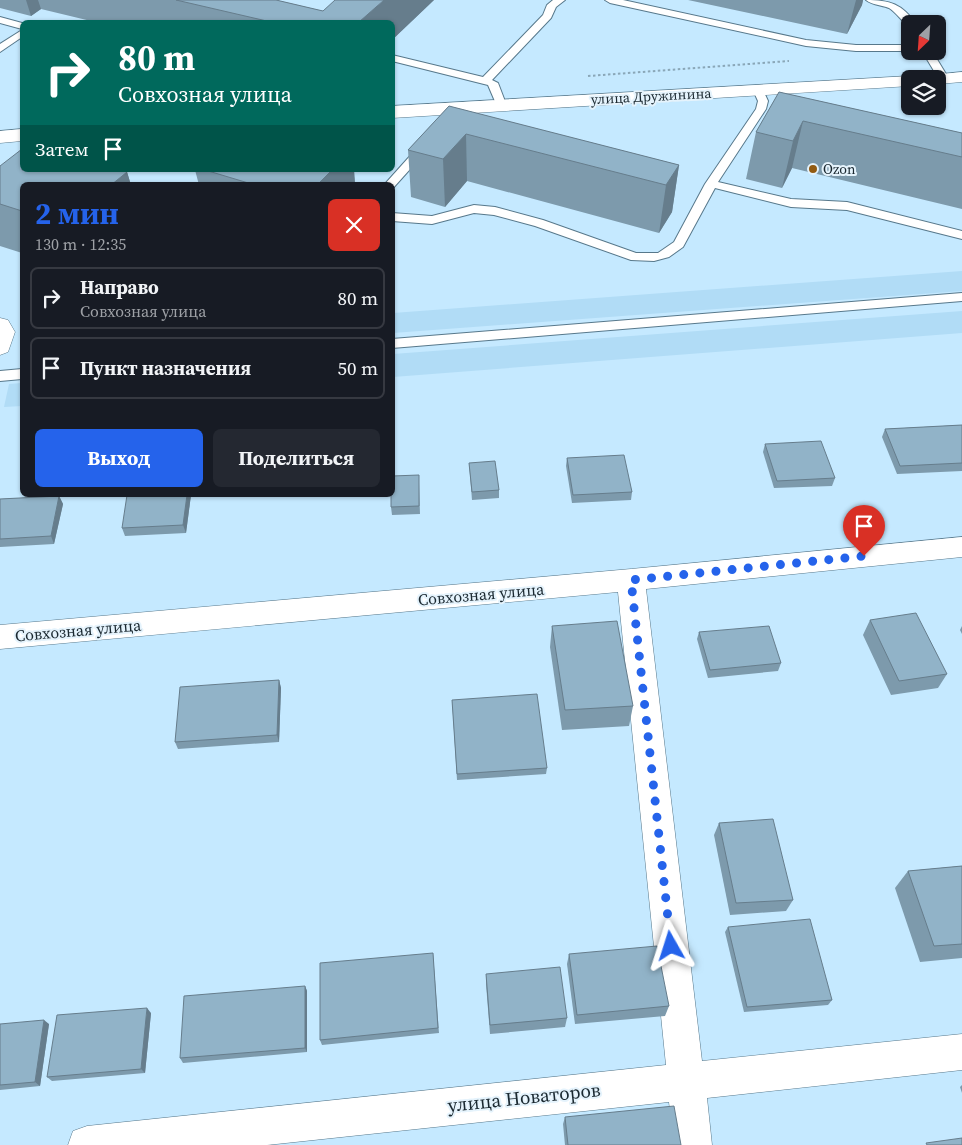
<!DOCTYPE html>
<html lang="ru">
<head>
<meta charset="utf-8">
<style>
	:root { --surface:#171b24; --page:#242831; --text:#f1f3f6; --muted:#9ea1a6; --line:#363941; --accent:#2563eb }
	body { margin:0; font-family:"Source Serif 4",serif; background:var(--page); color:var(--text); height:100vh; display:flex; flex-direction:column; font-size:19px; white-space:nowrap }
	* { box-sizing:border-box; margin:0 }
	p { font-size:16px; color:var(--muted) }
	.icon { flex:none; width:28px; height:28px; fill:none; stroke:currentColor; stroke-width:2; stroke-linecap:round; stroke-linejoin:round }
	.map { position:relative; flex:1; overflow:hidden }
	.drawer { position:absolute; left:20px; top:182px; width:375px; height:315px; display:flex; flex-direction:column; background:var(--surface); border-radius:8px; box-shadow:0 1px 4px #0004 }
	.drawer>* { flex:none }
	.guide { position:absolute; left:20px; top:20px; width:375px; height:152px; border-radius:8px; box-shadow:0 1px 4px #0004; background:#00695c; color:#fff; overflow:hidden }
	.needle { width:32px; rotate:205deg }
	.fabs { position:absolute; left:901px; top:15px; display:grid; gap:10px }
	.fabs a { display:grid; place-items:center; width:45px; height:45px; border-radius:8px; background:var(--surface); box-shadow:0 1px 4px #0004; font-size:25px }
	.pin { position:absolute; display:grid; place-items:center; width:42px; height:42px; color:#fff; margin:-51px -21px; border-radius:50% 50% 50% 0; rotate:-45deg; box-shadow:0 0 5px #0007 }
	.pin .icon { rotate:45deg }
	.me { position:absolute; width:55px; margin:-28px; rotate:354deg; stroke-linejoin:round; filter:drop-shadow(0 0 4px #0008) }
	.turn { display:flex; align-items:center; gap:18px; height:105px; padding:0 15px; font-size:22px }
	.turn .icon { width:65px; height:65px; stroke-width:2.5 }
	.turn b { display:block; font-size:35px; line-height:42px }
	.then { display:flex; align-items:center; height:48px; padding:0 15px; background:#0003; gap:10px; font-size:19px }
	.round { display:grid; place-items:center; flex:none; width:52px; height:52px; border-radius:8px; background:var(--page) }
	.summary { display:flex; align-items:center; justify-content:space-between; height:85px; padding:0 15px }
	h1 { font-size:30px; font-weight:700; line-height:38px; color:var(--accent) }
	.primary-button { display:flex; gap:10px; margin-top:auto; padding:10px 15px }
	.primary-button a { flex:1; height:58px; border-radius:8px; background:var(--accent); color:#fff; font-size:20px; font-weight:700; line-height:58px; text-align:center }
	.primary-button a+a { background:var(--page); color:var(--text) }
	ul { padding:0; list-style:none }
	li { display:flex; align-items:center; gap:15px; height:62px; margin:0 10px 8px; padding:0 5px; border:2px solid var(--line); border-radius:8px }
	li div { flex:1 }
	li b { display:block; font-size:19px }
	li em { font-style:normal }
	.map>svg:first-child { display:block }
	.built { fill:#b1dcf6 }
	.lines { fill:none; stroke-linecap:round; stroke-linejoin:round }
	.service-casing { stroke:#57788b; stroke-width:2 }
	.minor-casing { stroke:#57788b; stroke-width:1 }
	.secondary-casing { stroke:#57788b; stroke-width:1 }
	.path { stroke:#8aa7b8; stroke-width:2; stroke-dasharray:2.5 2.5; stroke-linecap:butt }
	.service { fill:#fff; fill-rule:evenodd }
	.minor { fill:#fff; fill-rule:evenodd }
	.secondary { fill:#fff; fill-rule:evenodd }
	.wall { fill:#7d9aac }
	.shaded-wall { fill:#667d8c }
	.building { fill:#91b3c8; stroke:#667d8c }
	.route { stroke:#2563eb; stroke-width:9; stroke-dasharray:0 16.2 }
	.poi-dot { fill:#925b12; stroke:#e5f3fc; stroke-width:2 }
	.labels { text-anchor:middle; stroke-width:4; stroke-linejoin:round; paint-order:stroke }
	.far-street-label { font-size:14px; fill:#1a2830; stroke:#e5f3fc }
	.far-poi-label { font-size:14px; fill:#1a2830; stroke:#e5f3fc; text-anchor:start }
	.street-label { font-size:16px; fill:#1a2830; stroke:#e5f3fc }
	.near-street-label { font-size:19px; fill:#1a2830; stroke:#e5f3fc }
</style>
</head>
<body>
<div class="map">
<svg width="962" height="1145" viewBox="0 0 962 1145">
	<rect width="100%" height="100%" fill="#c5e9ff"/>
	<!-- built -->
	<g class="built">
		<polygon points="962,271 962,291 393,333 393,313"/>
		<polygon points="962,311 962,333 393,377 393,354"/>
		<polygon points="22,383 22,406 4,407 9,384"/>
	</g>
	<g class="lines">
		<!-- service casing -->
		<g class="service-casing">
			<g id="service">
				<polygon points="553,0 565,0 556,7 551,18 492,80 498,83 506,104 505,106 497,106 488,85 392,61 392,55 483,77 543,15 547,5"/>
				<polygon points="605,0 623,0 806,40 856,45 910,45 910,51 856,51 806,46 610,3"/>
				<path d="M 866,0 C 890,0 902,4 916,24 L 910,24 L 910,27 C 902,22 897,13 889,8 C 882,5 872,5 866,0 Z"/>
				<polygon points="0,17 22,23 22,29 0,23"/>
				<polygon points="22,30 22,37 0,52 0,44"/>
				<polygon points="922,51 932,51 949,79 948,81 940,81"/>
				<polygon points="758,87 762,88 768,101 766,109 718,182 791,199 847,202 962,231 962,239 847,210 791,207 715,188 683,247 669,257 654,261 631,260 535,226 494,215 474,213 432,224 392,221 392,213 432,216 474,205 495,207 543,220 636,253 658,253 674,242 705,184 756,109 758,101 753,90"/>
				<polygon points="423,145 429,148 394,187 392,188 392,185 384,185 419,146"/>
				<polygon points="962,293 962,301 392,348 392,339"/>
				<polygon points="22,369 22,379 0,381 0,371"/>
			</g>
		</g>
		<!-- minor casing -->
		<g class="minor-casing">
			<g id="minor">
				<polygon points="0,318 8,320 15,332 8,352 0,355"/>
				<polygon points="962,537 962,557 646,589 702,1061 962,1034 962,1070 707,1098 712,1145 674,1145 669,1102 267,1145 68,1145 73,1131 87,1126 666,1065 618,592 0,649 0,625 631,569"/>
			</g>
		</g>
		<!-- secondary casing -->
		<g class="secondary-casing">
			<g id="secondary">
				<polygon points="962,72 962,82 938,84 938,79 929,79 932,75"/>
				<polygon points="910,76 917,79 910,79 910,86 392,118 392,106"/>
				<polygon points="22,129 22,141 0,143 0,131"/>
			</g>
		</g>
		<!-- path -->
		<polyline class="path" points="588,76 789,61"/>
		<!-- service -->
		<use href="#service" class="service"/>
		<!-- minor -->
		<use href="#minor" class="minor"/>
		<!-- secondary -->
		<use href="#secondary" class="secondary"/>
	</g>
	<!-- wall -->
	<g class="wall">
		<polygon points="0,0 276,0 323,11 434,0 392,40 392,22 95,22 41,9 31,16 0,8"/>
		<polygon points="688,0 863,0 862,5 847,34"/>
		<polygon points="779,92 962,133 962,209 792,168 782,188 746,179 756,132"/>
		<polygon points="449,106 679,165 672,212 659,233 467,181 445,207 411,197 408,150"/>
		<polygon points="0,166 127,172 131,185 22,185 22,253 0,246"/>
		<polygon points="195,170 354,170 355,185 199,185"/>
		<polygon points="962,425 962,471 897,474 882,437 885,429"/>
		<polygon points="765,444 835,478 832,486 774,488 763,452"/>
		<polygon points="567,458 632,492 631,500 572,503 566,466"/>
		<polygon points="469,463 499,490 499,498 472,500"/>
		<polygon points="419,483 420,514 392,515 391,507"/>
		<polygon points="191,495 186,533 125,536 122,528"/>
		<polygon points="59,496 63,504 54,544 0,547 0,499"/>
		<polygon points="870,620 947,674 938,688 891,695 863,635"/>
		<polygon points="552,626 633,706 629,726 562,730 550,647"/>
		<polygon points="962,626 962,634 960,630"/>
		<polygon points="699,632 781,663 778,671 708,678 697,639"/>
		<polygon points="279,680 281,688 279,742 178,749 175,742"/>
		<polygon points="452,700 547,768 546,774 457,780"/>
		<polygon points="719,823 793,900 786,911 730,915 714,835"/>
		<polygon points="962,866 962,958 920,962 895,888 908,871"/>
		<polygon points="728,927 832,1000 828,1005 744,1012 725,932"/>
		<polygon points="433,953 439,1033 322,1045 320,1040"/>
		<polygon points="569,954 669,1006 665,1016 575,1024 567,964"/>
		<polygon points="486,974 567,1018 565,1027 490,1034 486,984"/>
		<polygon points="305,986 307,991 307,1052 183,1063 180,1058"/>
		<polygon points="151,1013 145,1073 52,1081 47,1077"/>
		<polygon points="0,1024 49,1024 40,1086 0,1090"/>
		<polygon points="962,1085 962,1093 960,1087"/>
		<polygon points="565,1117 681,1145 565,1145 563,1124"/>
	</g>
	<!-- shaded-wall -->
	<g class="shaded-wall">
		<polygon points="26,0 38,0 41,9 31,16"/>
		<polygon points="384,0 434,0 392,40 392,22 359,22"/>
		<polygon points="856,0 863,0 862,5 847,34"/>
		<polygon points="803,121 792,168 782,188 793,141"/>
		<polygon points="466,134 467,181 445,207 443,159"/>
		<polygon points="679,165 672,212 659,233 666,185"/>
		<polygon points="332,170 354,170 355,185 317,185"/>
		<polygon points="127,172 131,185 111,185"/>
		<polygon points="187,495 191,495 186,533 183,525"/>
		<polygon points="59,496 63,504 54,544 51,536"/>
		<polygon points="279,680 281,688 279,742 277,735"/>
		<polygon points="305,986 307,991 307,1052 305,1048"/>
		<polygon points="147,1008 151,1013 145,1073 141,1069"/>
		<polygon points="44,1020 49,1024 40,1086 35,1082"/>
	</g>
	<!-- building -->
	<g class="building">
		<polygon points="176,0 276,0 323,11 335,0 384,0 359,22 271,22"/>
		<polygon points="779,92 962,133 962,157 803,121 793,141 756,132"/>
		<polygon points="449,106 679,165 666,185 466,134 443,159 408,150"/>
		<polygon points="22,149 22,170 122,170 127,172 111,185 22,185 22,211 0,204 0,166"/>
		<polygon points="205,170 332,170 317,185 255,185"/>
		<polygon points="962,425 962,463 900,466 885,429"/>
		<polygon points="821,441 835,478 777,481 765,444"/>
		<polygon points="624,455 632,492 573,495 567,458"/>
		<polygon points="495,461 499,490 472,492 469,463"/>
		<polygon points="419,475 419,506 391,507 391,495 392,495 392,476"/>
		<polygon points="127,495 187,495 183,525 122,528"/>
		<polygon points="59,496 51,536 0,539 0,499"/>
		<polygon points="916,613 947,674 899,681 870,620"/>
		<polygon points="617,621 633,706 565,710 552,626"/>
		<polygon points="769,626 781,663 710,670 699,632"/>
		<polygon points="279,680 277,735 175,742 180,687"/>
		<polygon points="537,694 547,768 457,774 452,700"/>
		<polygon points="773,819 793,900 736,903 719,823"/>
		<polygon points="962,866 962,944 934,946 908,871"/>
		<polygon points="810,919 832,1000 747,1007 728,927"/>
		<polygon points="657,946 669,1006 577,1015 569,954"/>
		<polygon points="433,953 438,1028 320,1040 320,963"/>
		<polygon points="560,967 567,1018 490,1025 486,974"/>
		<polygon points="305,986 305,1048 180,1058 184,996"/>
		<polygon points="147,1008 141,1069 47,1077 57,1015"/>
		<polygon points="44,1020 35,1082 0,1085 0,1024"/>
		<polygon points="674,1106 681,1145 568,1145 565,1117"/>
		<polygon points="962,1138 962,1145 927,1145 926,1143"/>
	</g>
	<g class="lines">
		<!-- route -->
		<polyline class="route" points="671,946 631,580 864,556"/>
	</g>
	<!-- markers -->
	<circle class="poi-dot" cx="813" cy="169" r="5"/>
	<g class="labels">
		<!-- far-street labels -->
		<g class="far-street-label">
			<text transform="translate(651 96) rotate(-3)" y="5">улица Дружинина</text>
		</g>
		<!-- far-poi labels -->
		<g class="far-poi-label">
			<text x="823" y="174">Ozon</text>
		</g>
		<!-- street labels -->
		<g class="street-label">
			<text transform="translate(481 594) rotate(-5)" y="6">Совхозная улица</text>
			<text transform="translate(78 630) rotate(-5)" y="6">Совхозная улица</text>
		</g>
		<!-- near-street labels -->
		<g class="near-street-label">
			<text transform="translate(524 1097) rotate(-6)" y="7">улица Новаторов</text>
		</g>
	</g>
</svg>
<div class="fabs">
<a><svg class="needle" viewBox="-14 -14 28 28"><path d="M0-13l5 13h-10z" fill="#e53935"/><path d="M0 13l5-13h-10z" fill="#9ea1a6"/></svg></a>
<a><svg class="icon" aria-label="layers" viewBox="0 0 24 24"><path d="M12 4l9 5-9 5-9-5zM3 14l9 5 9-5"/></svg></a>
</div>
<div class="pin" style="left:864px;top:556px;background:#d93025"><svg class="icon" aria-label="arrive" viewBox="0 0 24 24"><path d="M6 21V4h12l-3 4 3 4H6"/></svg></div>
<svg class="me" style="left:671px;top:946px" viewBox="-20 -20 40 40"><path d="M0-17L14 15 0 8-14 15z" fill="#2563eb" stroke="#fff" stroke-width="4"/></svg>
<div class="guide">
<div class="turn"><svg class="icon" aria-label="right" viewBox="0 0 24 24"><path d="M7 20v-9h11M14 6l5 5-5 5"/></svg><div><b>80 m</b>Совхозная улица</div></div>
<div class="then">Затем<svg class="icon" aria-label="arrive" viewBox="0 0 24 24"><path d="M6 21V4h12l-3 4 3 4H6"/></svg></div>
</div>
<section class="drawer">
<div class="summary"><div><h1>2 мин</h1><p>130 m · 12:35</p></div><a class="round" style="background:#d93025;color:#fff"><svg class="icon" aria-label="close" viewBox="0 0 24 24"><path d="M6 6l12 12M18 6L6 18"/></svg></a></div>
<ul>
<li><svg class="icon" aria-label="right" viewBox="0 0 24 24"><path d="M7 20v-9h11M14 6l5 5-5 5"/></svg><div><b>Направо</b><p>Совхозная улица</p></div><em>80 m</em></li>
<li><svg class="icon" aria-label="arrive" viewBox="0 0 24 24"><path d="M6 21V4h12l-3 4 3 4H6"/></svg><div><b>Пункт назначения</b></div><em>50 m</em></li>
</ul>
<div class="primary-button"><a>Выход</a><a>Поделиться</a></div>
</section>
</div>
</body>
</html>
